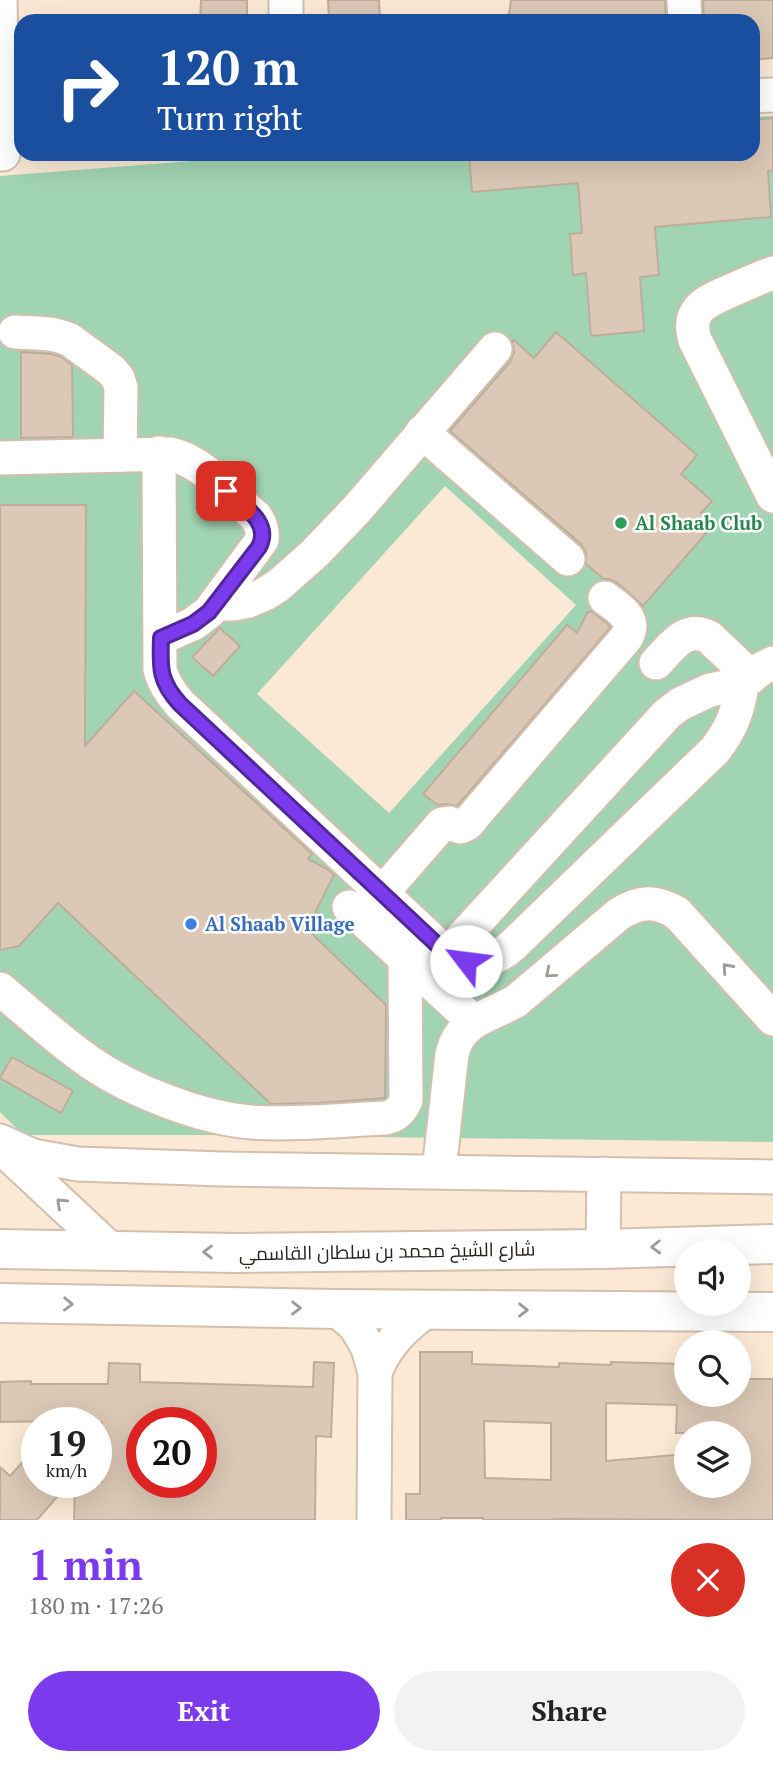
<!DOCTYPE html>
<html lang="en">
<head>
<meta charset="utf-8">
<style>
	:root { --surface:#fff; --page:#f2f2f2; --text:#222; --muted:#767676; --accent:#7c3aed }
	body { margin:0; font-family:"PT Serif",Cairo,serif; background:var(--page); color:var(--text); height:100vh; display:flex; flex-direction:column; font-size:26px; white-space:nowrap }
	* { box-sizing:border-box; margin:0 }
	p { font-size:23px; color:var(--muted) }
	.icon { flex:none; width:38px; height:38px; fill:none; stroke:currentColor; stroke-width:2; stroke-linecap:round; stroke-linejoin:round }
	.map { position:relative; height:1520px; overflow:hidden }
	.panel { display:flex; flex-direction:column; background:var(--surface); flex:1 }
	.panel>* { flex:none }
	.hud { position:absolute; left:14px; top:14px; width:746px; height:147px; border-radius:21px; box-shadow:0 7px 28px #0002; background:#1a4fa0; color:#fff; overflow:hidden }
	.tools { position:absolute; left:674px; top:1239px; display:grid; gap:14px }
	.tools a { display:grid; place-items:center; width:77px; height:77px; border-radius:50%; background:var(--surface); box-shadow:0 7px 28px #0002; font-size:35px }
	.speed { position:absolute; left:21px; top:1407px; display:flex; gap:14px; font-size:35px; font-weight:700; text-align:center }
	.speed>* { display:grid; place-content:center; width:91px; height:91px; border-radius:50%; background:var(--surface); box-shadow:0 7px 28px #0002; line-height:1 }
	.speed small { font-size:18px; font-weight:400 }
	.speed .limit { border:10px solid #d22; background:#fff; color:#111 }
	.pin { position:absolute; display:grid; place-items:center; width:60px; height:60px; color:#fff; margin:-30px; border-radius:14px; box-shadow:0 4px 10px #0006 }
	.me { position:absolute; width:77px; margin:-38px; rotate:300deg; stroke-linejoin:round; filter:drop-shadow(0 0 5px #0008) }
	.turn { display:flex; align-items:center; gap:24px; height:147px; padding:0 28px; font-size:32px }
	.turn .icon { width:91px; height:91px; stroke-width:2.5 }
	.turn b { display:block; font-size:49px; line-height:60px }
	.round { display:grid; place-items:center; flex:none; width:74px; height:74px; border-radius:37px; background:var(--page) }
	.head { display:flex; align-items:center; justify-content:space-between; height:119px; padding:0 28px }
	h1 { font-size:42px; font-weight:600; line-height:52px; color:var(--accent) }
	.button { display:flex; gap:14px; margin-top:auto; padding:14px 28px }
	.button a { flex:1; height:80px; border-radius:42px; background:var(--accent); color:#fff; font-size:28px; font-weight:600; line-height:80px; text-align:center }
	.button a+a { background:var(--page); color:var(--text) }
	.map>svg:first-child { display:block }
	.green { fill:#a1d4b2; fill-rule:evenodd }
	.building { fill:#dbc8b6; stroke:#bfad9b; stroke-width:2; fill-rule:evenodd }
	.lines { fill:none; stroke-linecap:round; stroke-linejoin:round }
	.minor-casing { stroke:#d2bfad; stroke-width:37 }
	.major-casing { stroke:#d2bfad; stroke-width:42 }
	.minor { stroke:#fff; stroke-width:33 }
	.major { stroke:#fff; stroke-width:38 }
	.oneway { stroke:#9f9c98 }
	.route-casing { stroke:#51269a; stroke-width:18 }
	.route { stroke:#7c3aed; stroke-width:12 }
	.leisure-dot { fill:#2e9e5b; stroke:#fff; stroke-width:2.5 }
	.shop-dot { fill:#3f7fe0; stroke:#fff; stroke-width:2.5 }
	.labels { text-anchor:middle; stroke-width:5; stroke-linejoin:round; paint-order:stroke }
	.leisure-label { font-size:19px; font-weight:bold; fill:#27864d; stroke:#fff; text-anchor:start }
	.shop-label { font-size:19px; font-weight:bold; fill:#366cbe; stroke:#fff; text-anchor:start }
	.street-label { font-size:19px; fill:#29221b; stroke:#fff }
</style>
</head>
<body>
<div class="map">
<svg width="773" height="1520" viewBox="0 0 773 1520">
	<rect width="100%" height="100%" fill="#fbe8d5"/>
	<!-- green -->
	<path class="green" d="M 773,116 L 773,1142 L 224,1135 L 23,1135 L 0,1112 L 0,176 L 283,154 L 752,154 L 753,117 ZM 445,486 L 576,605 L 389,813 L 257,694 Z"/>
	<!-- building -->
	<g class="building">
		<polygon points="201,0 247,0 247,21 200,21"/>
		<polygon points="328,0 379,0 380,21 329,21"/>
		<polygon points="511,0 665,0 666,21 508,21"/>
		<polygon points="703,0 773,0 773,58 752,60 752,21 704,21"/>
		<polygon points="773,118 773,170 768,171 771,217 655,227 659,275 640,277 644,331 591,336 586,273 573,275 570,234 582,233 578,183 472,192 469,154 752,154 752,120"/>
		<polygon points="556,332 697,455 681,474 712,501 701,513 714,524 643,606 627,591 616,582 608,579 604,579 586,564 586,553 581,544 450,431 510,362 514,352 512,341 514,340 534,358"/>
		<polygon points="21,352 52,354 61,357 72,365 73,437 21,438"/>
		<polygon points="0,505 86,505 85,746 134,691 312,854 308,859 329,870 334,875 307,929 386,1005 385,1098 317,1103 271,1104 58,903 19,946 0,950"/>
		<polygon points="591,611 608,624 610,628 457,806 447,804 438,805 423,794 567,625 577,633 587,613"/>
		<polygon points="220,628 240,646 213,676 192,657"/>
		<polygon points="12,1057 73,1091 61,1113 0,1078"/>
		<path d="M 420,1352 L 472,1352 L 472,1364 L 559,1367 L 559,1363 L 611,1365 L 611,1362 L 686,1364 L 686,1395 L 738,1395 L 738,1379 L 773,1379 L 773,1520 L 554,1519 L 554,1520 L 483,1520 L 483,1518 L 441,1518 L 441,1520 L 406,1520 L 406,1494 L 420,1494 ZM 606,1403 L 677,1405 L 676,1433 L 738,1433 L 738,1486 L 686,1486 L 686,1454 L 606,1461 ZM 484,1421 L 551,1423 L 551,1480 L 485,1478 Z"/>
		<path d="M 314,1362 L 334,1363 L 331,1437 L 316,1436 L 315,1520 L 74,1520 L 75,1482 L 102,1482 L 102,1423 L 57,1423 L 58,1421 L 0,1422 L 0,1382 L 31,1381 L 31,1384 L 108,1384 L 109,1363 L 140,1364 L 140,1382 L 313,1387 ZM 142,1423 L 201,1423 L 201,1482 L 142,1482 Z"/>
		<polygon points="37,1446 37,1482 70,1482 37,1520 0,1520 0,1467 10,1476"/>
	</g>
	<g class="lines">
		<!-- minor casing -->
		<g class="minor-casing">
			<g id="minor">
				<polyline points="0,0 3,154"/>
				<polyline points="286,0 286,21"/>
				<polyline points="684,0 685,21"/>
				<polyline points="752,96 773,95"/>
				<path d="M 773,273 C 759,278 746,284 732,290 C 708,301 685,308 695,340 L 773,496"/>
				<path d="M 15,332 C 34,333 53,332 70,340 L 111,370 L 118,378 L 121,388 L 120,455"/>
				<polyline points="422,432 568,559"/>
				<path d="M 159,453 L 160,670 C 164,684 170,693 180,704 L 447,954 C 471,965 493,963 513,945 L 715,750 C 731,730 739,710 742,684"/>
				<path d="M 0,458 L 170,454 C 203,461 231,495 256,517 C 261,525 263,530 262,540 L 209,612 L 193,624 L 161,638"/>
				<polyline points="216,604 233,604 249,601 265,594 279,585 315,553 357,509 495,349"/>
				<path d="M 656,663 C 672,647 685,625 709,637 L 751,677"/>
				<path d="M 382,893 L 442,824 L 449,823 L 460,827 L 467,824 L 626,638 C 638,618 619,609 605,598"/>
				<polyline points="349,907 473,1021"/>
				<polyline points="447,954 667,714 680,704 710,690 742,684 761,669 773,663"/>
				<path d="M 0,989 C 30,1014 59,1041 91,1063 C 132,1091 201,1118 251,1122 C 294,1125 341,1120 385,1118 C 396,1116 401,1111 406,1100 L 405,958"/>
				<polyline points="0,1141 33,1156 78,1164 222,1169 773,1177"/>
				<polyline points="5,1151 111,1250"/>
				<path d="M 439,1171 L 452,1054 C 460,1019 489,1017 516,1001 L 619,914 C 640,901 655,900 677,913 L 773,1019"/>
				<polyline points="603,1249 604,1174"/>
				<polyline points="336,1309 355,1326 362,1337 368,1348 375,1373 374,1520"/>
				<path d="M 375,1373 C 385,1345 405,1326 429,1309"/>
			</g>
		</g>
		<!-- major casing -->
		<g class="major-casing">
			<g id="major">
				<polyline points="0,1249 236,1253 603,1249 773,1244"/>
				<polyline points="0,1303 336,1309 773,1312"/>
			</g>
		</g>
		<!-- minor -->
		<use href="#minor" class="minor"/>
		<!-- major -->
		<use href="#major" class="major"/>
	</g>
	<!-- one-way arrows -->
	<defs><path id="oneway-chevron" d="M-2-3.5L2.5 0L-2 3.5" fill="none" stroke-width="1.6" stroke-linecap="round" stroke-linejoin="round" transform="scale(1.75)"/></defs>
	<g class="oneway">
		<use href="#oneway-chevron" transform="translate(727 968) rotate(-132)"/>
		<use href="#oneway-chevron" transform="translate(550 973) rotate(140)"/>
		<use href="#oneway-chevron" transform="translate(61 1203) rotate(-137)"/>
		<use href="#oneway-chevron" transform="translate(656 1247) rotate(178)"/>
		<use href="#oneway-chevron" transform="translate(208 1252) rotate(-179)"/>
		<use href="#oneway-chevron" transform="translate(68 1304) rotate(1)"/>
		<use href="#oneway-chevron" transform="translate(296 1308) rotate(1)"/>
		<use href="#oneway-chevron" transform="translate(523 1310) rotate(1)"/>
	</g>
	<g class="lines">
		<!-- route casing -->
		<g class="route-casing">
			<path id="route" d="M 226,491 C 243,506 272,522 259,547 L 209,612 L 193,624 L 161,638 C 160,668 159,681 180,704 L 447,954 L 466,961"/>
		</g>
		<!-- route -->
		<use href="#route" class="route"/>
	</g>
	<!-- markers -->
	<circle class="leisure-dot" cx="621" cy="523" r="7"/>
	<circle class="shop-dot" cx="191" cy="924" r="7"/>
	<g class="labels">
		<!-- leisure labels -->
		<g class="leisure-label">
			<text x="635" y="530">Al Shaab Club</text>
		</g>
		<!-- shop labels -->
		<g class="shop-label">
			<text x="205" y="931">Al Shaab Village</text>
		</g>
		<!-- street labels -->
		<g class="street-label">
			<text transform="translate(387 1251) rotate(-1)" y="7">شارع الشيخ محمد بن سلطان القاسمي</text>
		</g>
	</g>
</svg>
<div class="tools">
<a><svg class="icon" aria-label="sound" viewBox="0 0 24 24"><path d="M4 9h4l5-4v14l-5-4H4zM17 9q2 3 0 6"/></svg></a>
<a><svg class="icon" aria-label="search" viewBox="0 0 24 24"><circle cx="10" cy="10" r="6"/><path d="M15 15l6 6"/></svg></a>
<a><svg class="icon" aria-label="layers" viewBox="0 0 24 24"><path d="M12 4l9 5-9 5-9-5zM3 14l9 5 9-5"/></svg></a>
</div>
<div class="speed"><div>19<small>km/h</small></div><div class="limit">20</div></div>
<div class="pin" style="left:226px;top:491px;background:#d93025"><svg class="icon" aria-label="arrive" viewBox="0 0 24 24"><path d="M6 21V4h12l-3 4 3 4H6"/></svg></div>
<svg class="me" style="left:466px;top:961px" viewBox="-20 -20 40 40"><circle r="19" fill="#fff"/><path d="M0-13L10 11 0 6-10 11z" fill="#7c3aed"/></svg>
<div class="hud">
<div class="turn"><svg class="icon" aria-label="right" viewBox="0 0 24 24"><path d="M7 20v-9h11M14 6l5 5-5 5"/></svg><div><b>120 m</b>Turn right</div></div>
</div>
</div>
<section class="panel">
<div class="head"><div><h1>1 min</h1><p>180 m · 17:26</p></div><a class="round" style="background:#d93025;color:#fff"><svg class="icon" aria-label="close" viewBox="0 0 24 24"><path d="M6 6l12 12M18 6L6 18"/></svg></a></div>
<div class="button"><a>Exit</a><a>Share</a></div>
</section>
</body>
</html>
